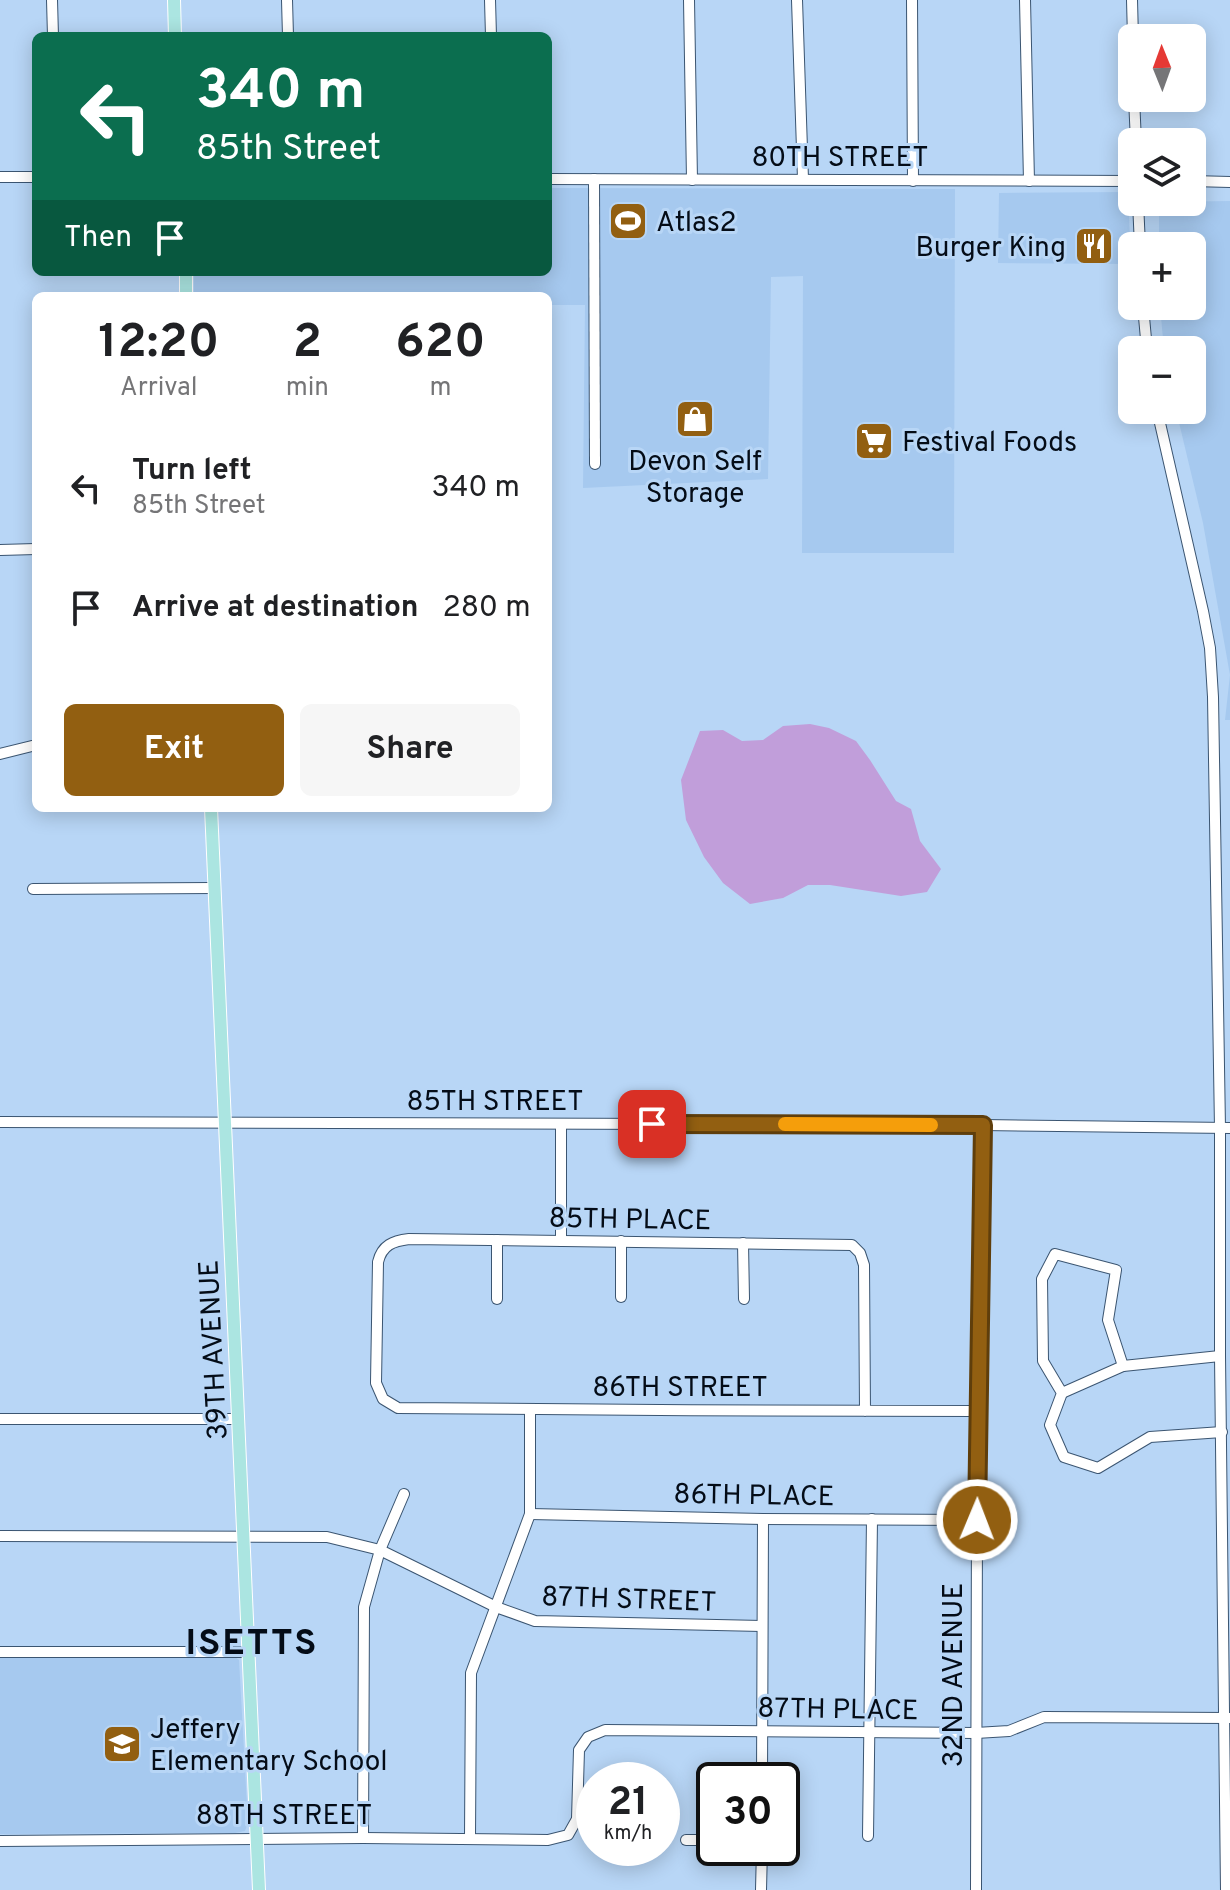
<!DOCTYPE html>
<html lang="en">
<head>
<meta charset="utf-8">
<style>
	:root { --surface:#fff; --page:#f6f6f6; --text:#202124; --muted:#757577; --accent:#925f11 }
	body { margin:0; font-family:Overpass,sans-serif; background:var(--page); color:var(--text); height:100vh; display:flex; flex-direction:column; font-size:30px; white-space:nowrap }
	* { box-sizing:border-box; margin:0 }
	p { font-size:26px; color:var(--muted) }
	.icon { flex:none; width:44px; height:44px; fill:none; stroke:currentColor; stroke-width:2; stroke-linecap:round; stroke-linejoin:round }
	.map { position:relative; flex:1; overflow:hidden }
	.sheet { position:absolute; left:32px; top:292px; width:520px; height:520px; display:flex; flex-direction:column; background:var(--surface); border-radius:12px; box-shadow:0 4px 20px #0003 }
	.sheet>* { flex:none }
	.guide { position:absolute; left:32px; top:32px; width:520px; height:244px; border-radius:12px; box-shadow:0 4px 20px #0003; background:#0b6e4f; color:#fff; overflow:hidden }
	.needle { width:52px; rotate:359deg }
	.tools { position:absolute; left:1118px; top:24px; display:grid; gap:16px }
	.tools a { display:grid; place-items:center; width:88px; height:88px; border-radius:12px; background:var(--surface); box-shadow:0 4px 20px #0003; font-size:40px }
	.speed { position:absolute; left:576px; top:1762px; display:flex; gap:16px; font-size:40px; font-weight:700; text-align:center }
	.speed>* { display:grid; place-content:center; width:104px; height:104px; border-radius:50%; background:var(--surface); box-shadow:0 4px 20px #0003; line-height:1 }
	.speed small { font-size:20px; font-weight:400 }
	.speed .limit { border:4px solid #111; border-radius:12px; background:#fff; color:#111 }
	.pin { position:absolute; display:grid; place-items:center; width:68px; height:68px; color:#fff; margin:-34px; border-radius:16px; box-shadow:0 4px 12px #0006 }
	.me { position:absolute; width:88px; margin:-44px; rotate:1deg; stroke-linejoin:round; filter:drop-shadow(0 0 6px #0008) }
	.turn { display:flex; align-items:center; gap:28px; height:168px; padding:0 32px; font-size:36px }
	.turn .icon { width:104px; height:104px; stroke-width:2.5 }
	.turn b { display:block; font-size:56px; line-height:68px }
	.then { display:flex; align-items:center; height:76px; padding:0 32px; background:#0003; gap:16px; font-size:30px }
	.eta { display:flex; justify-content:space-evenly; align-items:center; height:136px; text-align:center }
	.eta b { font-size:48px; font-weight:700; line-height:56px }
	.cta { display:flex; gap:16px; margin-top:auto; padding:16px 32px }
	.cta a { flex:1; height:92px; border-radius:12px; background:var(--accent); color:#fff; font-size:32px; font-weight:700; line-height:92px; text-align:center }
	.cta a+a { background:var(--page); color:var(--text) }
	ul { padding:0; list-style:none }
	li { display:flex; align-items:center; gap:24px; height:120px; padding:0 32px }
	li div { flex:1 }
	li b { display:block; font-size:30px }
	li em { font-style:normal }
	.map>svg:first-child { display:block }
	.built { fill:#a6c9ef }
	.water { fill:#c19eda }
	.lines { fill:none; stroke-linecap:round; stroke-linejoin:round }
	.minor-casing { stroke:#3b5571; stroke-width:12 }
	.major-casing { stroke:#fff; stroke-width:14 }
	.minor { stroke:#fff; stroke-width:10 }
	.major { stroke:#abe5e1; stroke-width:12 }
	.route-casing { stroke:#5f3e0b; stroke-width:20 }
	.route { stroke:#925f11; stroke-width:14 }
	.slow { stroke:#f59e0b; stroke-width:14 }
	.labels { text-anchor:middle; stroke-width:6; stroke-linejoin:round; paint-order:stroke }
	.street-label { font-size:28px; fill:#040c17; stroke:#b8d6f6 }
	.poi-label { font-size:28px; fill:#040c17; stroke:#b8d6f6; text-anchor:start }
	.district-label { font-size:36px; font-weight:bold; letter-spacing:2px; fill:#040c17; stroke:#b8d6f6 }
</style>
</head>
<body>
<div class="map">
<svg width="1230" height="1890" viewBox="0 0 1230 1890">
	<rect width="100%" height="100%" fill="#b8d6f6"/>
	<!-- built -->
	<g class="built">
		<polygon points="548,188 955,189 954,553 802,553 803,276 771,277 768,479 583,488 585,305 548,305 548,296 194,296 194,272 548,272"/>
		<polygon points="1128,192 1131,264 998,263 999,193"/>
		<polygon points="1230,201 1230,720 1225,720 1230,675 1203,523 1176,410 1192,410 1192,350 1164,350 1160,306 1192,306 1192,246 1159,246 1159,202"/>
		<polygon points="0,1656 234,1656 239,1660 248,1823 245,1831 235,1833 0,1834"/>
	</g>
	<!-- water -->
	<polygon class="water" points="810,724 829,728 856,741 870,760 896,801 911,809 920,841 941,869 927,892 901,896 830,885 808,885 783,898 750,904 723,883 704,857 686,820 681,780 700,731 723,730 742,741 763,740 783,726"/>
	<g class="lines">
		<!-- minor casing -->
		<g class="minor-casing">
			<g id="minor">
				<polyline points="52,0 53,36"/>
				<polyline points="287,0 288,36"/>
				<polyline points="490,0 491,36"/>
				<polyline points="689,0 692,180"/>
				<polyline points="797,0 803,179"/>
				<polyline points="912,0 913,181"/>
				<polyline points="1025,0 1029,181"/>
				<polyline points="1132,0 1133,38"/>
				<polyline points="1134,98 1136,142"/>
				<polyline points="0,177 36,177"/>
				<polyline points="548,179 1132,181"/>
				<polyline points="594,179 595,464"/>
				<polyline points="1192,181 1230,182"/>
				<polyline points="1138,202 1140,246"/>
				<polyline points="1143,306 1147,350"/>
				<polyline points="1157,410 1203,611 1210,648 1213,697 1220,1128 1220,1356 1226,1890"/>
				<polyline points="0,550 36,549"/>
				<polyline points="0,754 36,745"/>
				<polyline points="33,889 214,888"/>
				<polyline points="0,1122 983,1125 1230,1128"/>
				<polyline points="561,1241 561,1124"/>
				<polyline points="743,1243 744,1299"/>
				<polyline points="621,1297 621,1241"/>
				<polyline points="497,1299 497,1240"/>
				<polyline points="1123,1366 1108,1320 1116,1270 1055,1254 1042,1279 1043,1361 1062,1393 1050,1425 1064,1457 1098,1468 1150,1437 1222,1432"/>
				<polyline points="1062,1393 1123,1366 1220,1356"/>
				<path d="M 865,1411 L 864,1265 L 860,1253 L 852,1245 L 409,1239 C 393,1241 382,1245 378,1262 L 376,1383 L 383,1399 L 398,1408 C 592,1410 785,1411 979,1411"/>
				<polyline points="0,1419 239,1419"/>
				<polyline points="530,1514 763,1519 977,1520"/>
				<polyline points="0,1536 327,1537 380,1550 496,1607 535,1621 762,1626"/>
				<polyline points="0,1652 248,1652"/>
				<polyline points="762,1780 763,1519"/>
				<polyline points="868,1836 872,1519"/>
				<polyline points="363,1838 364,1607 380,1550 404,1494"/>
				<polyline points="470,1838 471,1673 530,1514 530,1409"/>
				<polyline points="686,1840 714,1840"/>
				<polyline points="0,1841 363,1838 548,1840 568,1835 577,1819 579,1750 588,1737 605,1730 976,1733 1009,1731 1044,1717 1229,1718"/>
				<polyline points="761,1890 762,1848"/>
				<polyline points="976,1890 977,1520 983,1125"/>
			</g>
		</g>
		<!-- major casing -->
		<g class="major-casing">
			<g id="major">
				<polyline points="174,0 175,36"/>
				<polyline points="186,272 186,296"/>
				<polyline points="211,808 259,1890"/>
			</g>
		</g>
		<!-- minor -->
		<use href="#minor" class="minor"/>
		<!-- major -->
		<use href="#major" class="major"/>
	</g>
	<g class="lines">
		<!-- route casing -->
		<g class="route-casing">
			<polyline id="route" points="652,1124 983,1125 977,1520"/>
		</g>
		<!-- route -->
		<use href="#route" class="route"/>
		<!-- slow -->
		<polyline class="slow" points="785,1124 931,1125"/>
	</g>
	<!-- icons -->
	<defs>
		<g id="stadium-square" transform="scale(2)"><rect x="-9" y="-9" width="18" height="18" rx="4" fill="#925f11" stroke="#b8d6f6"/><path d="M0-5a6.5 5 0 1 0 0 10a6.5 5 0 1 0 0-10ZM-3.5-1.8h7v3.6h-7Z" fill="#fff"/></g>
		<g id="restaurant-square" transform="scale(2)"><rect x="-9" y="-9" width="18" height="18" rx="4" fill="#925f11" stroke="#b8d6f6"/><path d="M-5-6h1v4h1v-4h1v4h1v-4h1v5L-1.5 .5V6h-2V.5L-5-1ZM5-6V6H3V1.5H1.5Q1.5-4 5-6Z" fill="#fff"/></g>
		<g id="shop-square" transform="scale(2)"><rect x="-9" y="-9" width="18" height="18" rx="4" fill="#925f11" stroke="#b8d6f6"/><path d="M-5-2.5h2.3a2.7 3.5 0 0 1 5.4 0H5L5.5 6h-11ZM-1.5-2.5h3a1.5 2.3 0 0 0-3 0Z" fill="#fff"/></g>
		<g id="supermarket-square" transform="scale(2)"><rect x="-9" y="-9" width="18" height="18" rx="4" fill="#925f11" stroke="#b8d6f6"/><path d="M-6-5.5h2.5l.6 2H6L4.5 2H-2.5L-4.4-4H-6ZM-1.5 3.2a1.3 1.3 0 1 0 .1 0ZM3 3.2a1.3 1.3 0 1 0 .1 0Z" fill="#fff"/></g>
		<g id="school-square" transform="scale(2)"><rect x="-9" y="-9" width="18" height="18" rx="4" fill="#925f11" stroke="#b8d6f6"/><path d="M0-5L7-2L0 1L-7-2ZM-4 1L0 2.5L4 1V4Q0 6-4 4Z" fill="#fff"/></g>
	</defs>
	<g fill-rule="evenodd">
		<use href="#stadium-square" x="628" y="221"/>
		<use href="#restaurant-square" x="1094" y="246"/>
		<use href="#shop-square" x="695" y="419"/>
		<use href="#supermarket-square" x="874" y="441"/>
		<use href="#school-square" x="122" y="1744"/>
	</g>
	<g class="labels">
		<!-- street labels -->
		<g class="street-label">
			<text x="840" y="166">80TH STREET</text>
			<text x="495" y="1110">85TH STREET</text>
			<text transform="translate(630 1218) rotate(1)" y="10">85TH PLACE</text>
			<text transform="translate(212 1350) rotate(-93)" y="10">39TH AVENUE</text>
			<text x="680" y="1396">86TH STREET</text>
			<text transform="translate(754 1494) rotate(1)" y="10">86TH PLACE</text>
			<text transform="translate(629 1598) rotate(2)" y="10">87TH STREET</text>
			<text transform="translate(952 1675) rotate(-90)" y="10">32ND AVENUE</text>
			<text transform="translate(838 1708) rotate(1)" y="10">87TH PLACE</text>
			<text x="284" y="1824">88TH STREET</text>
		</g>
		<!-- poi labels -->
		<g class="poi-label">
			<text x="656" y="231">Atlas2</text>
			<text x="1066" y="256" text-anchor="end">Burger King</text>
			<text x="902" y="451">Festival Foods</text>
			<text x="695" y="470" text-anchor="middle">Devon Self<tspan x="695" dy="32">Storage</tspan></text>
			<text x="150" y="1738">Jeffery<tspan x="150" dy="32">Elementary School</tspan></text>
		</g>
		<!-- district labels -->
		<g class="district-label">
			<text x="252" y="1654">ISETTS</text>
		</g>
	</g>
</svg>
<div class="tools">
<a><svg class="needle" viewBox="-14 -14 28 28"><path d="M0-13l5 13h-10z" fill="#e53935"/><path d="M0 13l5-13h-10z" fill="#757577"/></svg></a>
<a><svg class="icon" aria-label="layers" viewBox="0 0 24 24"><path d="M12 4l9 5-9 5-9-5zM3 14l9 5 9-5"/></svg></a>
<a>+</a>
<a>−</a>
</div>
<div class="speed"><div>21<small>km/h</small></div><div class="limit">30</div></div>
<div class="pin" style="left:652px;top:1124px;background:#d93025"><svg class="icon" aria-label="arrive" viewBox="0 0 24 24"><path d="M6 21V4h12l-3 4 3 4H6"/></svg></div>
<svg class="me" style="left:977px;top:1520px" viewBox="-20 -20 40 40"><circle r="17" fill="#925f11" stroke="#fff" stroke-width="3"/><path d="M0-11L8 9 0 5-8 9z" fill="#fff"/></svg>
<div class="guide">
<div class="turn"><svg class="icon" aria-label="left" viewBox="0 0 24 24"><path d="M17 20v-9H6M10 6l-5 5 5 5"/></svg><div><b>340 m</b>85th Street</div></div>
<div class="then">Then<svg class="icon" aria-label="arrive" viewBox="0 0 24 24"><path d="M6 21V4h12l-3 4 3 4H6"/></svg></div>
</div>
<section class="sheet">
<div class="eta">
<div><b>12:20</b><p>Arrival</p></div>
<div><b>2</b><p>min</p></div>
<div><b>620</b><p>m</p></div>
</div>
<ul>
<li><svg class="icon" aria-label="left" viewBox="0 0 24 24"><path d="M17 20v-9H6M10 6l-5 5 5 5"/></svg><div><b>Turn left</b><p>85th Street</p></div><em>340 m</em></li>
<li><svg class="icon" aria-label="arrive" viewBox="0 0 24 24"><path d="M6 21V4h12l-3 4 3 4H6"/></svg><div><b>Arrive at destination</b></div><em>280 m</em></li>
</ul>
<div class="cta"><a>Exit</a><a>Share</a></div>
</section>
</div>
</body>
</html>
